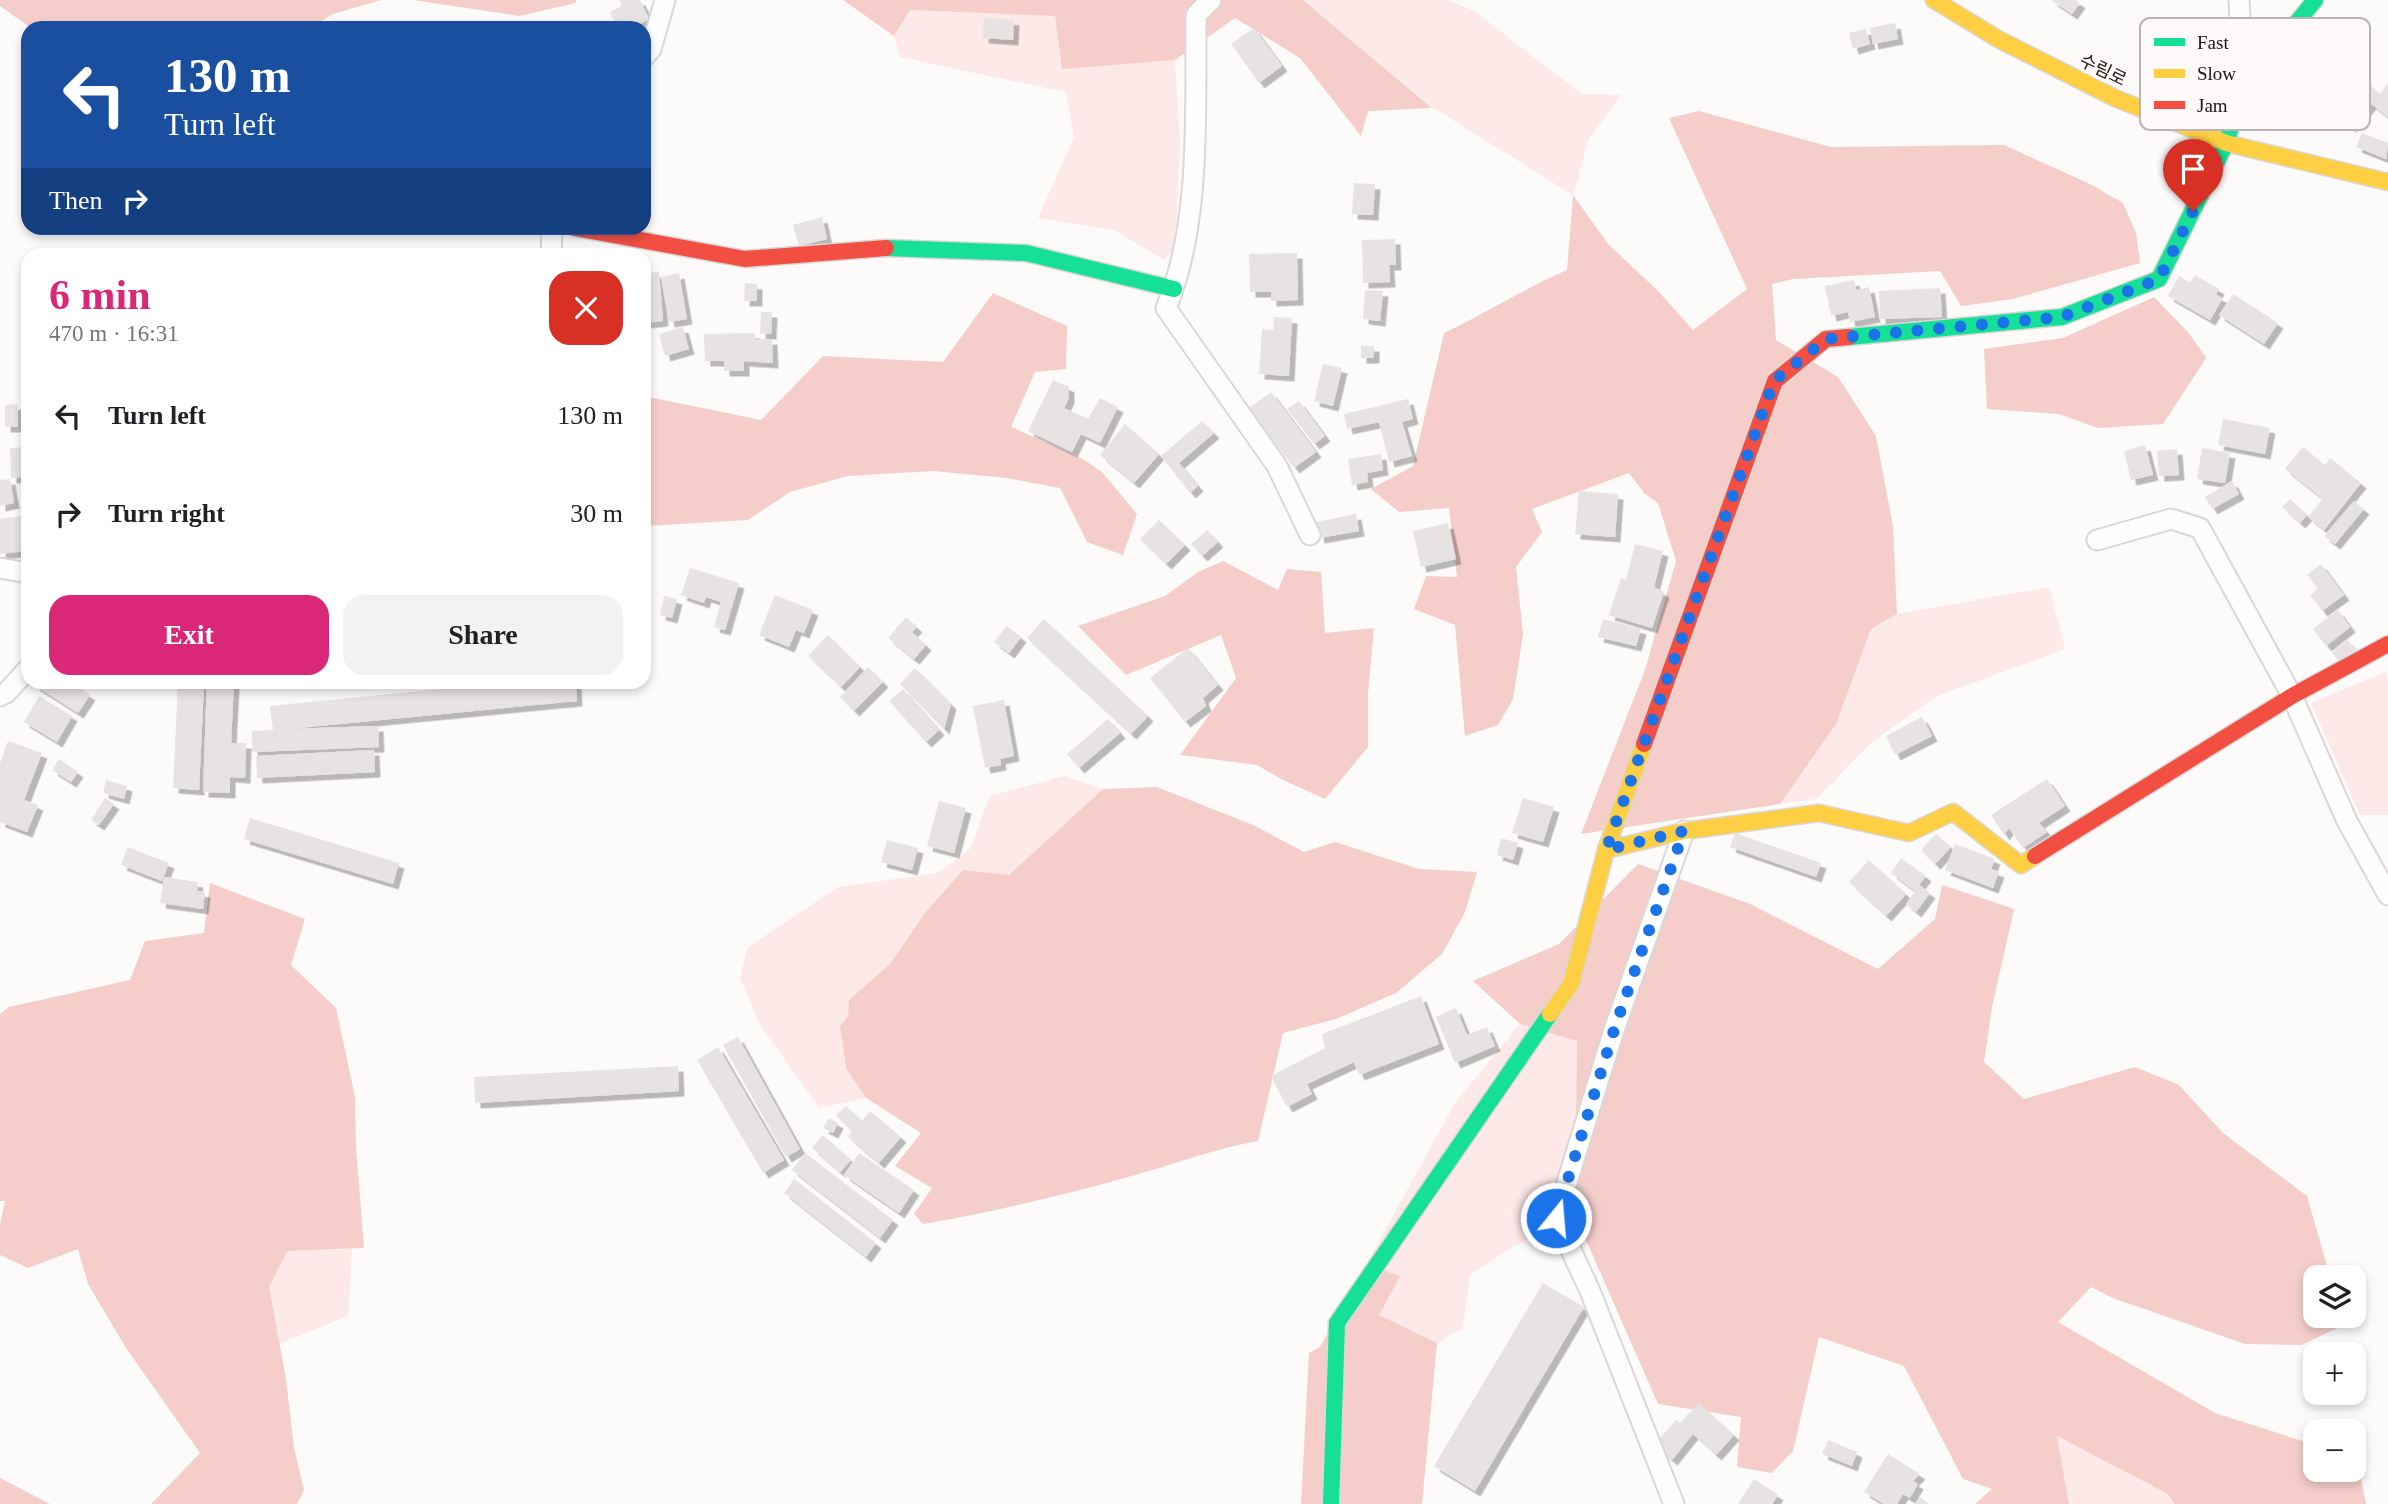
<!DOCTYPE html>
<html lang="en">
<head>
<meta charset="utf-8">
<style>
	:root { --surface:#fff; --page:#f2f2f2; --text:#202124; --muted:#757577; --accent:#db2777 }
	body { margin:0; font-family:"Times New Roman","Noto Sans KR",serif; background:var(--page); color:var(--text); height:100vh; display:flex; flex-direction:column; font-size:26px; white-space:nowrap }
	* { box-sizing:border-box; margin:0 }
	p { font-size:23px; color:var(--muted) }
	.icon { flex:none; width:38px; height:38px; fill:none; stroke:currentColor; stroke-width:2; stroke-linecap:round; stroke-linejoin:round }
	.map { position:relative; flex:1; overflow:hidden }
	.drawer { position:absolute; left:21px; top:248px; width:630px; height:441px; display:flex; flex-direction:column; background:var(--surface); border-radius:21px; box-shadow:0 4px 10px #0003 }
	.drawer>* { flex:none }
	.banner { position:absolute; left:21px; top:21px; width:630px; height:214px; border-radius:21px; box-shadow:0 4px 10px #0003; background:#1a4fa0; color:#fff; overflow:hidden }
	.fabs { position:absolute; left:2303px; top:1265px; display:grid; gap:14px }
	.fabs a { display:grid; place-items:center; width:63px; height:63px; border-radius:14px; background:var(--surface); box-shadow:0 4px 10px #0003; font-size:35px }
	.pin { position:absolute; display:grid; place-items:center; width:60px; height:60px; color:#fff; margin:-72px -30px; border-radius:50% 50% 50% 0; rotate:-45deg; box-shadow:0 0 7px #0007 }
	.pin .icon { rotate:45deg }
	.me { position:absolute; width:77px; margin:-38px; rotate:17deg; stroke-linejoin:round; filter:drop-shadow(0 0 5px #0008) }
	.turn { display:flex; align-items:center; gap:24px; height:147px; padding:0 28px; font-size:32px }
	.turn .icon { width:91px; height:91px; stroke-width:2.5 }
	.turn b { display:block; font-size:49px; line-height:60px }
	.then { display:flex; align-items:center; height:66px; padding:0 28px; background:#0003; gap:14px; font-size:26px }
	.round { display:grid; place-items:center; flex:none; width:74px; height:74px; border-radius:21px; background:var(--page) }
	.headline { display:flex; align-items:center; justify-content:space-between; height:119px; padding:0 28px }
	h1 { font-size:42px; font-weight:700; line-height:52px; color:var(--accent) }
	.action { display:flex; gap:14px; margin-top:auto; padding:14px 28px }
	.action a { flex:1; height:80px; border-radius:21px; background:var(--accent); color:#fff; font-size:28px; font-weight:700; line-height:80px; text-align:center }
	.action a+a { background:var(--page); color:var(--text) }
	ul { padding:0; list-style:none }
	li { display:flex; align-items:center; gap:21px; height:98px; padding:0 28px }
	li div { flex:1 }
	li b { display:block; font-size:26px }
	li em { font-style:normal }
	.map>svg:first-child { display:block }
	.green { fill:#fde9e7 }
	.forest { fill:#f5ceca }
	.building { fill:#e7e3e2; filter:url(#shadow) }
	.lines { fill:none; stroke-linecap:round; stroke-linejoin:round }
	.street-casing { stroke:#dad7d6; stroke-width:23 }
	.fast-casing { stroke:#dad7d6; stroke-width:19 }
	.slow-casing { stroke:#dad7d6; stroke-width:19 }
	.jam-casing { stroke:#dad7d6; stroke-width:19 }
	.street { stroke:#fffefe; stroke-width:19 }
	.fast { stroke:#16e098; stroke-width:16 }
	.slow { stroke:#ffcf43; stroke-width:16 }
	.jam { stroke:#f24e42; stroke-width:16 }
	.route { stroke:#1a73e8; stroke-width:12; stroke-dasharray:0 21.6 }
	.labels { text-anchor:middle; stroke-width:7; stroke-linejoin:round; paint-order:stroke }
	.street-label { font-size:18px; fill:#1c1514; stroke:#fdfaf9 }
	.key { fill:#fdfaf9; stroke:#bab5b4; stroke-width:2 }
	.key-label { font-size:19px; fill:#1c1514 }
</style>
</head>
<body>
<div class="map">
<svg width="2388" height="1504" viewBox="0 0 2388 1504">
	<defs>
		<filter id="shadow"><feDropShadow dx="5.5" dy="5.5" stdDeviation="0" flood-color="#0004"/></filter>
	</defs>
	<rect width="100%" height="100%" fill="#fcfbfa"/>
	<!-- green -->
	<g class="green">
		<polygon points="1303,0 1448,0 1474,11 1582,94 1621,95 1589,138 1573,195 1432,107"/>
		<polygon points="910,10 1055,16 1062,68 1175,60 1180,144 1175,246 1164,260 1114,230 1038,218 1074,137 1066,92 900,57 894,36"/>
		<polygon points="2049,587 2065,649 1937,696 1872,742 1816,799 1780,804 1836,724 1871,629 1897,614"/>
		<polygon points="2385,672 2388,678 2388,815 2360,815 2311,703"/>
		<polygon points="1064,776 1103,789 1009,875 963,870 925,913 890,964 850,1000 848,1016 840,1026 846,1067 866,1098 819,1108 759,1023 740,978 748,947 838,887 938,873 970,849 990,796"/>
		<polygon points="1520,1024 1577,1040 1575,1215 1511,1248 1470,1275 1463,1328 1437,1343 1379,1315 1366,1265 1455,1103"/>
		<polygon points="352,1249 348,1316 279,1344 269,1287 287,1251"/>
		<polygon points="2057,1436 2168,1494 2174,1504 2069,1504"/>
	</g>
	<!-- forest -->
	<g class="forest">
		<polygon points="0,0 381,0 333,14 310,28 31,28 0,6"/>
		<polygon points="413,0 577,0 575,3 520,16"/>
		<polygon points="843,0 1303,0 1432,108 1368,111 1361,136 1300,58 1235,18 1175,60 1062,69 1055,16 910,10 894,36"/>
		<path d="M 1699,111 L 1831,147 L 2004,145 L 2090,184 L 2123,203 L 2136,233 L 2140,263 L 2013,299 L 1961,306 L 1940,271 L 1793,279 L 1772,284 L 1776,340 L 1838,377 L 1876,436 L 1893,527 L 1897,614 L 1871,629 L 1836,724 L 1780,804 L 1581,834 L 1645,670 L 1676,561 L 1658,503 L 1644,493 L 1629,473 L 1532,509 L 1542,532 L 1516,567 L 1523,634 L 1513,699 L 1498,725 L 1465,736 L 1455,625 L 1414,609 L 1426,576 L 1457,577 L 1449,508 L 1399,512 L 1371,489 L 1413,466 L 1444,333 C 1486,313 1524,289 1567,270 L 1573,195 L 1608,244 L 1658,291 L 1693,330 L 1747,289 L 1669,118 Z"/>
		<polygon points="993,293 1067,326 1066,369 1035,372 1011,427 1083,459 1102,472 1137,514 1123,555 1087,542 1060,488 1007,478 933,471 848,476 790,492 748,520 646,526 644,396 761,420 823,356 943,362"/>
		<polygon points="2154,297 2188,332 2206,358 2163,424 2098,428 2059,414 1987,409 1984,349 2063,338"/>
		<polygon points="1223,561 1278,590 1287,569 1321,572 1325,633 1374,628 1368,694 1368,747 1325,799 1283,780 1257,765 1180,755 1236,678 1221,635 1126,675 1078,626 1165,596 1198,572"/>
		<path d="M 1157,787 L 1253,825 L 1304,852 L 1335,842 L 1419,869 L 1477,872 L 1465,912 L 1442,954 L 1396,993 L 1336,1019 L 1283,1033 L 1258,1141 C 1213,1149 1172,1165 1128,1177 C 1060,1196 992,1212 923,1224 L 914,1214 L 932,1188 L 895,1166 L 921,1133 L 866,1098 L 846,1068 L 840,1026 L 848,1016 L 849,1000 L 890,964 L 925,913 L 963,870 L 1009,875 L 1103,789 Z"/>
		<polygon points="1638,864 1750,904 1878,969 1935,919 1942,885 2014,909 1992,1007 1984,1062 2024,1099 2135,1067 2179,1085 2223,1133 2307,1196 2330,1277 2315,1278 2315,1316 2341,1316 2344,1325 2301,1345 2245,1344 2113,1298 2091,1287 2058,1322 2215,1413 2315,1445 2315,1470 2352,1470 2361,1479 2366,1504 2174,1504 2168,1494 2057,1436 2069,1504 1975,1504 1992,1489 1963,1479 1904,1366 1819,1337 1793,1451 1772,1473 1737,1467 1741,1417 1658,1404 1575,1215 1577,1041 1520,1024 1473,981 1559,944"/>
		<polygon points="210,883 305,919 291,965 336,1008 355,1097 356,1147 364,1248 287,1251 269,1287 286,1379 294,1448 304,1490 297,1504 151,1504 200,1453 126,1348 88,1284 78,1249 28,1268 0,1255 0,1225 5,1201 0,1201 0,1014 9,1007 130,980 145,941 204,933"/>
		<polygon points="1366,1265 1400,1276 1379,1315 1437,1343 1422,1504 1301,1504 1309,1353 1320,1347"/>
		<polygon points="0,1478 50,1504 0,1504"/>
	</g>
	<!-- building -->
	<g class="building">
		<polygon points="619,0 640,0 649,19 636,26 637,28 602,28 615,22 610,12 622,6"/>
		<polygon points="2051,0 2076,0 2080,3 2072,14"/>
		<polygon points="984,18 1014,20 1013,40 983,38"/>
		<polygon points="1895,23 1898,39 1873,44 1870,28"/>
		<polygon points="1254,28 1282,66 1259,83 1231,44"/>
		<polygon points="1866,29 1870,44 1853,49 1849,33"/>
		<polygon points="2346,64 2380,94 2388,83 2388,117 2371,104 2351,127 2316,97"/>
		<polygon points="2362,133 2388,143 2386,159 2356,147"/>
		<polygon points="1354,183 1375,184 1373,215 1352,214"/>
		<polygon points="822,217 827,239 799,246 793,225"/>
		<polygon points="1395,239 1396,265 1389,265 1390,282 1363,283 1362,240"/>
		<polygon points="1297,253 1298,300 1271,301 1271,292 1250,292 1249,254"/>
		<polygon points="659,272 663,321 644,323 644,273"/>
		<polygon points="679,273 687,319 669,322 661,277"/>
		<polygon points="2195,275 2219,289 2216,295 2223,298 2210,320 2168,296 2179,276 2190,283"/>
		<polygon points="1854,280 1856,290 1869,287 1875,317 1850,322 1848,312 1831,316 1825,286"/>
		<polygon points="745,283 757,284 757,301 744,301"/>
		<polygon points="1940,288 1942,317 1880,319 1879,291"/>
		<polygon points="1365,290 1383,291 1380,321 1363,319"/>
		<polygon points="2233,294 2278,323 2264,344 2219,315"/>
		<polygon points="761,312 772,312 771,334 760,334"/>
		<polygon points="1274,317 1292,318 1289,376 1259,374 1262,329 1273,330"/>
		<polygon points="683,327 689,349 665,356 659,334"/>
		<polygon points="755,333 755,340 772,339 773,363 744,361 744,371 724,371 724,361 705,361 704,334"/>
		<rect x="1361" y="346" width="13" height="12"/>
		<polygon points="1323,364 1342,368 1333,406 1314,401"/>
		<polygon points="1053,380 1069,387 1069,398 1064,408 1088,419 1100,398 1118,407 1100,443 1081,434 1072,452 1028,431"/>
		<polygon points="1271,392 1316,452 1294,468 1249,408"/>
		<polygon points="1408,399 1413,419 1402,422 1412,456 1389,462 1379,422 1347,429 1344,414"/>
		<polygon points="1299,401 1325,436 1314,444 1287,409"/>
		<polygon points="18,404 18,427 5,427 5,405"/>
		<polygon points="2223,419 2270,428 2265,454 2218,445"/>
		<polygon points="1202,421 1214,433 1179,463 1198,486 1190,493 1161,456"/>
		<polygon points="1125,424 1159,454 1134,483 1100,455"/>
		<polygon points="2145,445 2153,475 2131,480 2124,451"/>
		<polygon points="27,447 28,477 11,478 10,448"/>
		<polygon points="2303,447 2325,465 2330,458 2361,483 2324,530 2308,517 2323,499 2285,469"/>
		<polygon points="2202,448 2230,453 2225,483 2197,479"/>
		<polygon points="2177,449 2179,475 2159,476 2157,451"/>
		<polygon points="1381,454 1383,470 1367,473 1368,482 1352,485 1348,459"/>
		<polygon points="10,479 14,503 0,506 0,480"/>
		<polygon points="2232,481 2239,494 2212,509 2205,497"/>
		<polygon points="1579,491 1618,494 1615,537 1575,534"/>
		<polygon points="2290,499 2307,515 2300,523 2282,507"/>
		<polygon points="2354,501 2364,509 2335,544 2324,536"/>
		<polygon points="1356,514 1359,531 1319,538 1316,522"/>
		<polygon points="22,516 26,551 0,554 0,519"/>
		<polygon points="1159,520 1185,545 1166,564 1140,539"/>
		<polygon points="1448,523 1456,559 1421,567 1413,531"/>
		<polygon points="1207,530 1218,542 1202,556 1191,544"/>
		<polygon points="1635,544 1663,551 1654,587 1664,592 1652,628 1609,615 1621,578 1626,580"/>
		<polygon points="2321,564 2344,595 2322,611 2310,595 2318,589 2307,575"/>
		<polygon points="690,568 739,583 725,630 714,627 721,602 706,597 704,603 681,595"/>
		<polygon points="775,595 813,610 804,633 796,630 789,647 759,635"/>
		<polygon points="664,596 677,599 672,618 660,615"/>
		<polygon points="2338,610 2350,627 2326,646 2313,629"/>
		<polygon points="906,617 917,627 912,632 926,645 914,659 888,638"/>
		<polygon points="1044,619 1148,716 1131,734 1027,638"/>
		<polygon points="1603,619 1641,629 1636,646 1598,637"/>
		<polygon points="1007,626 1021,637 1009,653 994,642"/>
		<polygon points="828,635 860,667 841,687 808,656"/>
		<polygon points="2347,640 2357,650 2341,664 2332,653"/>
		<polygon points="1188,648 1218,685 1203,698 1206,706 1185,722 1150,678"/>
		<polygon points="868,667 883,682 854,711 840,697"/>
		<polygon points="915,668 951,704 944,729 900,684"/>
		<polygon points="36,682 70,682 90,695 78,713 34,685"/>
		<polygon points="178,682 204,682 199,790 173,788"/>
		<polygon points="207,682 234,682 231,743 246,743 245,778 230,777 230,793 203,792"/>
		<polygon points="509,682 576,682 577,701 288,729 378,726 379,747 252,752 252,731 273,730 270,706"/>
		<polygon points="903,689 939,730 926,742 889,701"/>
		<polygon points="39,696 72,716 57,742 24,722"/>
		<polygon points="1004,700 1014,756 1000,759 1001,765 985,768 973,706"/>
		<polygon points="1922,717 1932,736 1895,755 1886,736"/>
		<polygon points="1108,719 1120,733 1079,768 1067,754"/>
		<polygon points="8,741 42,753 24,800 38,805 27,832 0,822 0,763"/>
		<polygon points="374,750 375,772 257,778 256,756"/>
		<polygon points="59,759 78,772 71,782 52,770"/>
		<polygon points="2047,779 2065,806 2039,823 2047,832 2023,848 2009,828 2004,835 1991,815"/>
		<polygon points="106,780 127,786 124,799 103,793"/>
		<polygon points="105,798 114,804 99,825 91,820"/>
		<polygon points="1523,798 1554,807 1543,842 1512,833"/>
		<polygon points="939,801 966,808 954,853 927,846"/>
		<polygon points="250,818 399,863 393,884 244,839"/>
		<polygon points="1735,833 1821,863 1816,877 1730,847"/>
		<polygon points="1936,834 1951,847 1935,864 1921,850"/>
		<polygon points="1501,838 1518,843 1513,860 1497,855"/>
		<polygon points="887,840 918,848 912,870 881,862"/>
		<polygon points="1955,844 1995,859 1991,869 1999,872 1993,888 1945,870"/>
		<polygon points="128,847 169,863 162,881 121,865"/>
		<polygon points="1901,858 1926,876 1919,885 1930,893 1916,912 1906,904 1915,891 1891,873"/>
		<polygon points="1869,860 1906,894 1886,916 1849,882"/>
		<polygon points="164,877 198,882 197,891 205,892 203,909 160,903"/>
		<polygon points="1421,996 1439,1044 1359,1075 1354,1062 1307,1084 1312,1094 1287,1107 1271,1076 1325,1048 1322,1034"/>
		<polygon points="1456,1008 1467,1035 1487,1027 1495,1046 1455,1063 1436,1017"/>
		<polygon points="738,1037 800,1149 786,1157 723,1045"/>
		<polygon points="718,1047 784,1160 763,1173 697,1060"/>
		<polygon points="678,1066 679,1091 475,1103 474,1077"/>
		<polygon points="846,1106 862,1121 870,1111 901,1137 879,1163 848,1137 852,1131 836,1115"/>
		<polygon points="829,1118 838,1123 833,1133 823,1128"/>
		<polygon points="823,1135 851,1160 840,1172 812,1148"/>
		<polygon points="805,1153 893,1220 880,1238 792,1170"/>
		<polygon points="859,1153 914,1190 899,1213 844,1175"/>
		<polygon points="794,1179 876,1243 866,1257 784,1193"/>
		<polygon points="1543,1283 1584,1307 1475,1491 1434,1466"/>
		<polygon points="1699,1403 1734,1435 1716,1455 1693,1434 1672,1460 1654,1445 1676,1420 1680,1423"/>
		<polygon points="1828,1440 1857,1452 1852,1466 1822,1454"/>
		<polygon points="1888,1454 1920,1474 1913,1481 1918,1484 1910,1498 1903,1494 1897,1504 1884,1504 1864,1492"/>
		<polygon points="1754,1479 1778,1495 1772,1504 1738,1504"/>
		<polygon points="1920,1497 1930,1504 1916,1504"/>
	</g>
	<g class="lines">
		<!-- street casing -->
		<g class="street-casing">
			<g id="street">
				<path d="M 1211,0 L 1196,15 C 1195,106 1202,223 1166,308 L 1277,466 L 1310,535"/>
				<polyline points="2239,0 2244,88"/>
				<polyline points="644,57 651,49 665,0"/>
				<polyline points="551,256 552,228"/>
				<polyline points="2097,540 2171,519 2200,528 2292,696 2347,821 2388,895"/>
				<polyline points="0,568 28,573"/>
				<polyline points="0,696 6,693 28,669"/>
				<polyline points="1674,1504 1590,1291 1556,1218 1614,1030 1684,831"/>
			</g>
		</g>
		<!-- fast casing -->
		<g class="fast-casing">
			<g id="fast">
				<polyline points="886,248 1026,253 1174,289"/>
				<polyline points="1849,337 2062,317 2159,279 2226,143 2244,88 2315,0"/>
				<polyline points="1331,1504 1337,1323 1550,1014"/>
			</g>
		</g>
		<!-- slow casing -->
		<g class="slow-casing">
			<g id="slow">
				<polyline points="1934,0 1998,39 2115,98 2226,143 2388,182"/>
				<polyline points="1606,850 1684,831 1819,813 1909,833 1953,812 2021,865 2035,856"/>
				<polyline points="1550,1014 1571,984 1606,850 1644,744"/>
			</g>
		</g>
		<!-- jam casing -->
		<g class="jam-casing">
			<g id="jam">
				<polyline points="575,228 745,259 886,248"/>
				<polyline points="1644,744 1775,381 1826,339 1849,337"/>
				<polyline points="2035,856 2292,696 2388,644"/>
			</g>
		</g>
		<!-- street -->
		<use href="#street" class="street"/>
		<!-- fast -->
		<use href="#fast" class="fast"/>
		<!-- slow -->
		<use href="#slow" class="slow"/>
		<!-- jam -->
		<use href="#jam" class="jam"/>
	</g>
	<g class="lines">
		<!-- route -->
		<polyline class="route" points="1556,1218 1614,1030 1684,831 1606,850 1774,381 1826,339 2062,317 2159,279 2193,211"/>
	</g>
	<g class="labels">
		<!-- street labels -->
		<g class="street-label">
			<text transform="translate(2103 70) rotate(26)" y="6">수림로</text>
		</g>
	</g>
	<!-- legend -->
	<rect x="2140" y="18" width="230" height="112" rx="10" class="key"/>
	<rect x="2154" y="38" width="31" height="8" fill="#16e098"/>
	<rect x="2154" y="69" width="31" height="9" fill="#ffcf43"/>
	<rect x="2154" y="101" width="31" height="8" fill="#f24e42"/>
	<g class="key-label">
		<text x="2197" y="49">Fast</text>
		<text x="2197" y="80">Slow</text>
		<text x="2197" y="112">Jam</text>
	</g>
</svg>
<div class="fabs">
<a><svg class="icon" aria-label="layers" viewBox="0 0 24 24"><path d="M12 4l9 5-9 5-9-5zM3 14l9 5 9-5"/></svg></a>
<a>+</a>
<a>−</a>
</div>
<div class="pin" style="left:2193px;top:211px;background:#d93025"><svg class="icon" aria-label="arrive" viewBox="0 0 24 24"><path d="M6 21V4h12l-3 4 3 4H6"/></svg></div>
<svg class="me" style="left:1556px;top:1218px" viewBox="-20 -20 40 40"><circle r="17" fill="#1a73e8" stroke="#fff" stroke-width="3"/><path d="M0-11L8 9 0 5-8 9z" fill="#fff"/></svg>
<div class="banner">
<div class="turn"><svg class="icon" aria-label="left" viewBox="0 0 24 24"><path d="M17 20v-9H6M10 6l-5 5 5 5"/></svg><div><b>130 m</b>Turn left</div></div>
<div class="then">Then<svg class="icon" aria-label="right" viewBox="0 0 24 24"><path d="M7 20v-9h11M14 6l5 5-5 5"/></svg></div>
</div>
<section class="drawer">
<div class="headline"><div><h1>6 min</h1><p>470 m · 16:31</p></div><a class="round" style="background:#d93025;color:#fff"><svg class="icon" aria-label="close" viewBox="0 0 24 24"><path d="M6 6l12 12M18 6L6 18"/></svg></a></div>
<ul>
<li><svg class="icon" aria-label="left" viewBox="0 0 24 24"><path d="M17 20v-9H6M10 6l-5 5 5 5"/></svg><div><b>Turn left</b></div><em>130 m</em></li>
<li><svg class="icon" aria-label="right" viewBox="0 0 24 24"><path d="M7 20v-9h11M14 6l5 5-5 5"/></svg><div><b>Turn right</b></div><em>30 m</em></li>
</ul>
<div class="action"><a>Exit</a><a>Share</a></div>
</section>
</div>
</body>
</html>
